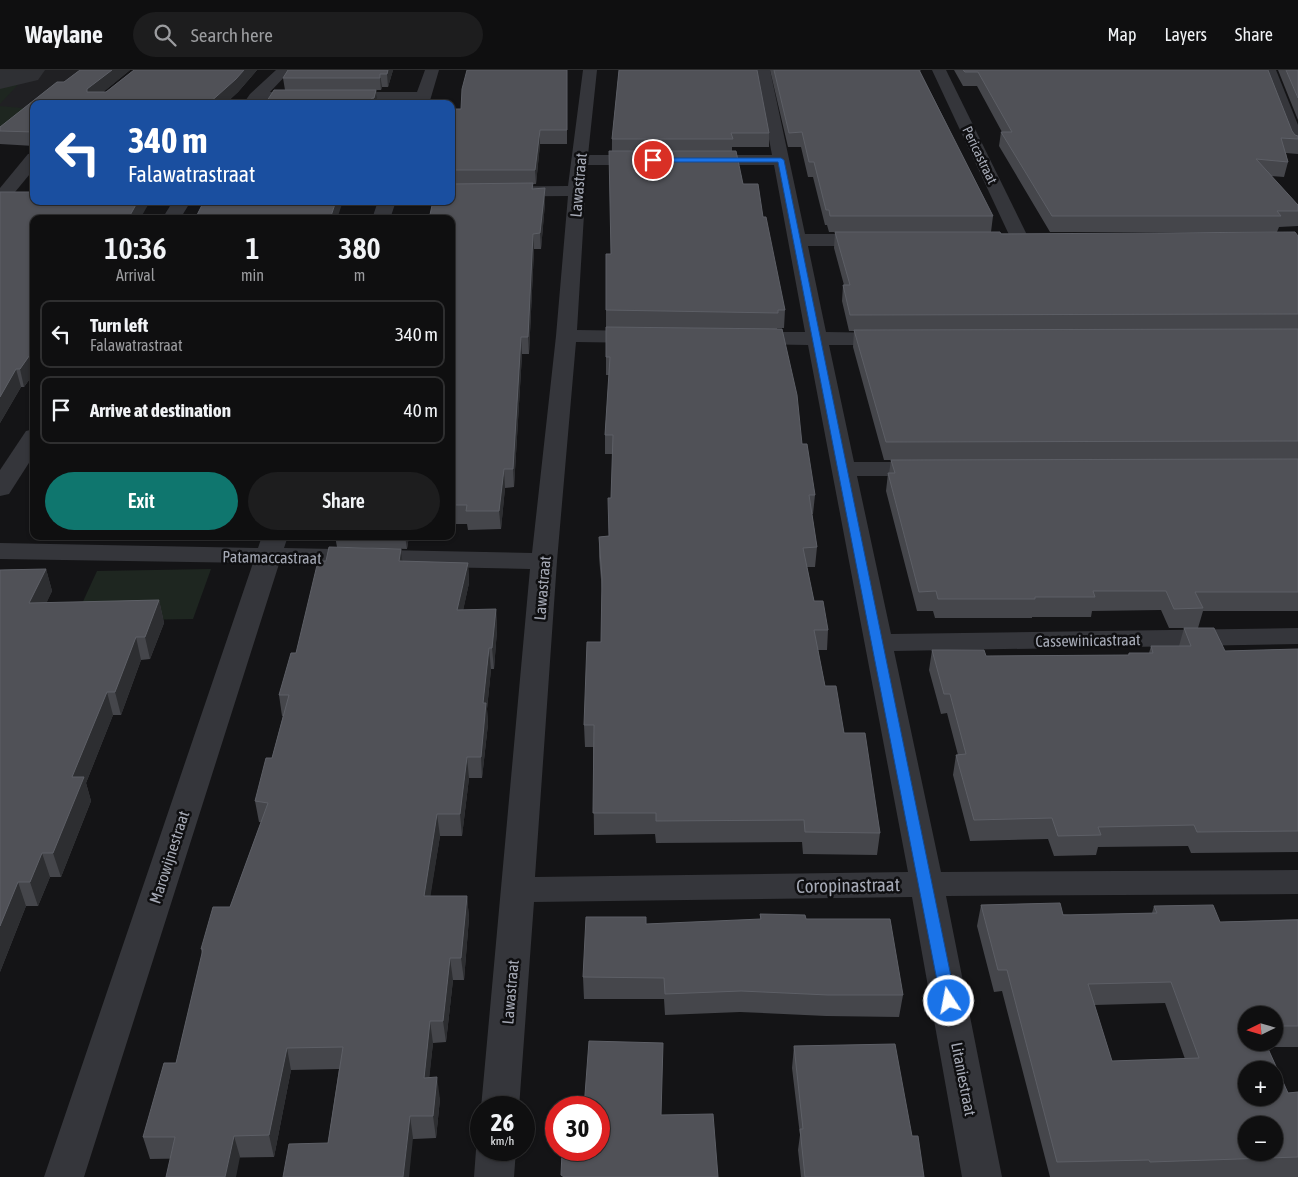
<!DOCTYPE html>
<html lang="en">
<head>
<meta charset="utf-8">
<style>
	:root { --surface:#0f0f10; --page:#1d1d1e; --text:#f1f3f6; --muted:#9b9c9f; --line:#2f2f30; --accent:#0f766e }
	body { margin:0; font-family:"Asap Condensed",sans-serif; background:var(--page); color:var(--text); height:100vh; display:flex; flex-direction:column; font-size:19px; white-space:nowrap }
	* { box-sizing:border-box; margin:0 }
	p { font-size:16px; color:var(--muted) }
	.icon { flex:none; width:28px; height:28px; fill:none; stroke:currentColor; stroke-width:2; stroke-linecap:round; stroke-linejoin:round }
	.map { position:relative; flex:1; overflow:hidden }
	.sheet { position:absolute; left:30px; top:145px; width:425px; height:325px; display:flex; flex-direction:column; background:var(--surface); border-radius:10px; box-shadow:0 1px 4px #0004,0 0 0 1px var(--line) }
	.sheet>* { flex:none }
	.hud { position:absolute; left:30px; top:30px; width:425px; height:105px; border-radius:10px; box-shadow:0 1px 4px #0004,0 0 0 1px var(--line); background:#1a4fa0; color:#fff; overflow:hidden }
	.needle { width:32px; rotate:265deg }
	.controls { position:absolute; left:1238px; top:936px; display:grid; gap:10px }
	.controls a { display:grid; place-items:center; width:45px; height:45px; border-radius:50%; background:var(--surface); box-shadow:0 1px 4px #0004,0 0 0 1px var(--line); font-size:25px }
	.speed { position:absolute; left:470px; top:1026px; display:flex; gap:10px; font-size:25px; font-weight:700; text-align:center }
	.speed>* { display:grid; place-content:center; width:65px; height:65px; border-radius:50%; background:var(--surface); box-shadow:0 1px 4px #0004,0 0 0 1px var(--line); line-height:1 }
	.speed small { font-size:12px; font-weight:400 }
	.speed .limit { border:8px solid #d22; background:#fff; color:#111 }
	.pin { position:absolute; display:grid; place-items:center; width:42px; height:42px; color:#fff; margin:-21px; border:2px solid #fff; border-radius:50%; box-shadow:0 1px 5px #0007 }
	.me { position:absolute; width:55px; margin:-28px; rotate:349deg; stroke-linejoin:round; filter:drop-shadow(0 0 4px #0008) }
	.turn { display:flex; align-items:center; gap:18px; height:105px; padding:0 15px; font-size:22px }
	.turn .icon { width:65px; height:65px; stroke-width:2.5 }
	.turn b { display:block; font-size:35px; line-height:42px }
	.eta { display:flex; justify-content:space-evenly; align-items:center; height:85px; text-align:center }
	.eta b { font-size:30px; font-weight:600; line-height:35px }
	.primary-button { display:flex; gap:10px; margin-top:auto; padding:10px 15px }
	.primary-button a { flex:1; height:58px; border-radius:30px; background:var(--accent); color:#fff; font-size:20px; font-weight:600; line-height:58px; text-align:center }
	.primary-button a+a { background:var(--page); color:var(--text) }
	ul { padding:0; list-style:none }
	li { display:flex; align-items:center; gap:15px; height:68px; margin:0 10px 8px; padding:0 5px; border:2px solid var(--line); border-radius:10px }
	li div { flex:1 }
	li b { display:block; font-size:19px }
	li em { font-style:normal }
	header { display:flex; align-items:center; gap:30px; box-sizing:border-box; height:70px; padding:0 25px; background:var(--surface); border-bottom:1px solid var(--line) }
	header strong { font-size:24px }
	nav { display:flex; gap:28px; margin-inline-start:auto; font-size:18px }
	.search { width:350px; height:45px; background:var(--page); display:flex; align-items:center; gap:12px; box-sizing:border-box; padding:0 18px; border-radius:28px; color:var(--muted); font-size:19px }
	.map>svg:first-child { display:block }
	.built { fill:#202023 }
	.green { fill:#1e2620 }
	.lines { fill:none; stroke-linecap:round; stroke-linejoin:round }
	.taxiway { fill:#2f3034; fill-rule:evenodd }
	.minor { fill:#35363b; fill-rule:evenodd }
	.wall { fill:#45464b; fill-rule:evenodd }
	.shaded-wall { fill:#2d2e31 }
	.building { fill:#505157; stroke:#5d5f66; fill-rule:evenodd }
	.route { fill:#1a73e8; stroke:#114b97 }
	.labels { text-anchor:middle; stroke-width:5; stroke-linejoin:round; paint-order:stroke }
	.far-street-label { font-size:14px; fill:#a6aab6; stroke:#0f0f11 }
	.street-label { font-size:16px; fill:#a6aab6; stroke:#0f0f11 }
	.near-street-label { font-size:19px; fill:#a6aab6; stroke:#0f0f11 }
</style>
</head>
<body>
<header>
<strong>Waylane</strong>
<div class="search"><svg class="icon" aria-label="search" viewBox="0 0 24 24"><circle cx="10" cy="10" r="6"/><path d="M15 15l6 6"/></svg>Search here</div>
<nav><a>Map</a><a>Layers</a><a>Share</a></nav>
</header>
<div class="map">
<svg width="1298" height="1107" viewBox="0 0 1298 1107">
	<rect width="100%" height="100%" fill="#141416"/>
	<!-- built -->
	<polygon class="built" points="0,0 126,0 34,34 0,74"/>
	<!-- green -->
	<g class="green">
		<polygon points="28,4 0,34 0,7"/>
		<polygon points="0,36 33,39 0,74"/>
		<polygon points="211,499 193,549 74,551 97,501"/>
	</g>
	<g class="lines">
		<!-- taxiway -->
		<polygon class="taxiway" points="0,0 45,0 38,10 0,19"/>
		<!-- minor -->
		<g class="minor">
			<polygon points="276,0 291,0 270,22 417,22 425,0 439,0 429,34 413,34 414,32 261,32 259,34 243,34 250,24"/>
			<polygon points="583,0 597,0 588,85 647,85 653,86 655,90 653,94 647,95 587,95 577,260 644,261 651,263 654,267 651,271 644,273 576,272 557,491 535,807 908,802 808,275 747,274 740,272 737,268 740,264 747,262 805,262 774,95 700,95 694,94 692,90 694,86 700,85 772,85 756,0 770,0 805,164 872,164 879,166 881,170 879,174 872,176 808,176 826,262 892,263 899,265 902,269 899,273 892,275 829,275 854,392 927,392 935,394 939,399 935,404 927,406 857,406 891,564 1298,558 1298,574 894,581 941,802 1298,800 1298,824 946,826 1002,1107 962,1107 912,827 534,832 519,1038 481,1038 481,1039 481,1038 530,499 279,494 84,1107 44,1107 253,493 0,489 0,473 258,478 262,466 288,466 284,478 532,483 556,266 568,126 451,127 451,117 568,116"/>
			<polygon points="932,0 946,0 1029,169 1027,173 1020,175 1013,173 1011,169"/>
			<polygon points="1262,0 1276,0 1298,55 1298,80 1292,78 1290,75"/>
			<polygon points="34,83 34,99 6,133 0,134 0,118 28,84"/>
			<polygon points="173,131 191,131 180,149 162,149"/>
			<polygon points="378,131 396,131 390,149 372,149"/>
			<polygon points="34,359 34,385 9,424 0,426 0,400 26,361"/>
			<polygon points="481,1069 481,1080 516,1080 514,1107 474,1107 476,1080"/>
		</g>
	</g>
	<!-- wall -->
	<g class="wall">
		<polygon points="80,0 130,0 103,22 106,22 134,0 257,0 238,22 225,34 34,34 34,76 0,74 0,57 57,12 64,12"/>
		<polygon points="288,0 393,0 388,17 382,17 381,20 285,20 283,8"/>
		<polygon points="567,0 567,74 540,74 536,114 533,114 533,119 545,118 545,133 541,179 534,179 529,284 522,284 514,417 505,418 501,459 468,460 467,454 451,454 451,39 461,39"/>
		<polygon points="619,0 769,63 769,77 732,77 732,81 743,114 763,147 785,240 784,258 777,258 777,259 802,374 815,425 813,444 812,444 817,477 815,497 807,497 814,531 828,560 827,580 818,580 825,616 844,663 880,763 877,785 803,784 802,772 656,773 655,764 594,765 593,677 585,677 584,655 601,572 602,521 599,487 599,467 609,466 611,428 613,384 605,384 605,365 609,305 606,305 606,240 611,184 612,69"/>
		<polygon points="770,0 921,0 920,1 993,146 991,162 829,162 827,155 825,155 813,107 808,107 801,77 788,77"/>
		<polygon points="954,0 1268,0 1292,61 1298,69 1298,84 1286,83 1288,92 1284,107 1271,106 1298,135 1298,156 1279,157 1277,162 1050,162 999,76 1001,62 1002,62 977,16 963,16"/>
		<polygon points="1278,0 1298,0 1298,50"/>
		<polygon points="376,20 378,34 265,34"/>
		<polygon points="0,122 148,135 34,149 34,303 24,317 21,317 0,353"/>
		<polygon points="835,162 1298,166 1298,541 1203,541 1198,558 1169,558 1161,540 1092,541 1091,547 1032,547 1032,548 935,548 933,541 917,541 886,421 888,403 889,403 891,390 884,390 853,277 854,261 849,261 842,231 843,215 844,215 834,178"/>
		<polygon points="335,466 409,466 407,479 337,477"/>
		<polygon points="401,479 403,491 468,493 469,513 463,540 496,539 497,560 494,599 491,599 487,639 488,654 482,708 469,708 462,766 440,766 430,826 467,826 469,848 464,910 453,910 446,972 433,973 429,1007 440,1029 436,1068 328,1073 339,999 291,1000 274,1087 150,1089 143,1067 176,993 202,885 201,879 230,837 261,752 259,752 255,731 272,688 283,646 282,646 279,625 296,583 326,491"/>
		<polygon points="46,499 52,521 46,533 159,530 164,553 150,589 141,590 121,645 113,645 86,713 91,731 61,807 50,807 38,836 26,836 0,902 0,500"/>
		<polygon points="1184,558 1225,581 1298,579 1298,782 1191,783 1188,776 1098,777 1096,785 1054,786 1048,769 970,771 953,705 956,685 958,685 947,643 941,644 929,600 932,580 986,586 1128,585 1129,583 1149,583 1151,576 1179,576"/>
		<path d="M 981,835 L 1071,845 L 1152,843 L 1154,836 L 1220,852 L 1298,849 L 1298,977 L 1267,977 L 1288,1023 L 1298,1022 L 1298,1107 L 1050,1107 L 1002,921 L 994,922 L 977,856 ZM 1165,933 L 1185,989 L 1112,991 L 1094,935 ZM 1274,945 L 1274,972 L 1246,972 Z"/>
		<polygon points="760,844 806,849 903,925 899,947 826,946 740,942 665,945 664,929 584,929 583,907 646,854 760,850"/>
		<polygon points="794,976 912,1066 924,1107 801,1107 798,1080 800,1065 792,998"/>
	</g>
	<!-- shaded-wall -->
	<g class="shaded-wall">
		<polygon points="112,0 130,0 90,33 87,22 87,19"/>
		<polygon points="244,0 257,0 238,22 225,34 208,34"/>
		<polygon points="388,0 393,0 388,17 387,4"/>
		<polygon points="380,4 382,17 381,20 380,8"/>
		<polygon points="376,20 378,34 374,34 374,28"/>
		<polygon points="540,60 540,74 536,114 535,100"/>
		<polygon points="545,118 545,133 541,179 540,163"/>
		<polygon points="138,131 147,131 148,135 140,149 128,149"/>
		<polygon points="336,131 343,131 337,149 330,149"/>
		<polygon points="533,164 534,179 529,284 528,267"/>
		<polygon points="521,267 522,284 514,417 513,399"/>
		<polygon points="34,279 34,303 24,317 20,299"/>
		<polygon points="16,299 21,317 0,353 0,327"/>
		<polygon points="504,399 505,418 501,459 499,441"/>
		<polygon points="405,466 409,466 407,479"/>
		<polygon points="401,479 404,498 399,491"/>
		<polygon points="468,493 469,513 459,560 457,540"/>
		<polygon points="46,499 52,521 36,556 29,533"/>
		<polygon points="159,530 164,553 150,589 145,567"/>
		<polygon points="496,539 497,560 494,599 492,578"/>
		<polygon points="136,567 141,590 121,645 115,622"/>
		<polygon points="489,578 491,599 487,639 488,654 482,708 481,687 483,633"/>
		<polygon points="107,622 113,645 86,713 91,731 61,807 53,783 72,707"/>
		<polygon points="467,687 469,708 462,766 460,744"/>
		<polygon points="437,744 440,766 427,848 424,826"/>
		<polygon points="42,783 50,807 38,836 30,812"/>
		<polygon points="18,812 26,836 0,902 0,856"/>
		<polygon points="467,826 469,848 464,910 461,888"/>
		<polygon points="450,888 453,910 446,972 443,951"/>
		<polygon points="430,951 433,973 427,1030 424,1008"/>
		<polygon points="287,978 291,1000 274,1087 269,1065"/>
		<polygon points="437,1007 440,1029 436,1068 433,1046"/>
		<polygon points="410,1046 413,1068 409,1107 403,1107"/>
		<polygon points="234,1066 240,1087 236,1107 225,1107"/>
	</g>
	<!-- building -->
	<g class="building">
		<polygon points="80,0 112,0 87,19 87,22 106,22 134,0 244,0 236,9 208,34 34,34 34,62 0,61 0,57 57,12 64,12"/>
		<polygon points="288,0 388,0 387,4 380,4 380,8 283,8"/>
		<polygon points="467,0 567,0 567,60 540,60 535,100 451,100 451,39 461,39 462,19"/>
		<polygon points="619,0 757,0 769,63 731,63 733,69 612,69"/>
		<polygon points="774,0 919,0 993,146 830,146 829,140 826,140 814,92 809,92 802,62 789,63"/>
		<polygon points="963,0 1268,0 1292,61 1295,65 1298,66 1298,69 1281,68 1288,92 1256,89 1298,135 1298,141 1277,141 1281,146 1052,146 1001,62 1012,62 978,2 965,2"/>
		<polygon points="1286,0 1298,0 1298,28"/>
		<polygon points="274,20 376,20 374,28 372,28 370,34 265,34"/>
		<polygon points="609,81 736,81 743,114 758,114 763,147 766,147 785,240 778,240 778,243 606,240 606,184 611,184"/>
		<polygon points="533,113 532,119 545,118 540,163 533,164 528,267 521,267 513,399 504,399 499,441 466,441 467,435 451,435 451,149 429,149 433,131 451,131 451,114"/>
		<polygon points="0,122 34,122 34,131 138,131 128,149 34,149 34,279 20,299 16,299 0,327"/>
		<polygon points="204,131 336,131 330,149 195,149"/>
		<polygon points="835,162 1000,162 1001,164 1295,162 1298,166 1298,244 850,245 843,215 850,215"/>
		<polygon points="606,257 782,259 797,325 802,374 807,374 815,425 809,425 817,477 803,478 814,531 823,531 828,560 814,560 825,616 836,616 844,663 865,663 880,763 805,762 804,750 656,751 656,743 593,743 594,655 584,655 587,572 601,572 602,509 599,467 609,466 608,428 611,428 613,365 605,365 610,287 606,287"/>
		<polygon points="1298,259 1298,371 886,372 854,260"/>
		<polygon points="1298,389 1298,522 1195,522 1203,538 1174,539 1166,521 1093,521 1095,527 1035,527 1035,529 938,529 936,521 919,522 888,403 895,403 891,390"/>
		<polygon points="329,477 401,479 399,491 468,493 457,540 496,539 492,578 489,578 483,633 486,633 481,687 467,687 460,744 437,744 424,826 467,826 461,888 450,888 443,951 430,951 424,1008 437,1007 433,1046 410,1046 403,1107 283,1107 289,1074 328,1073 343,977 287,978 269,1065 234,1066 225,1107 166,1107 175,1067 143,1067 164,993 176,993 203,879 201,879 213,837 230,837 268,733 255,731 266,688 272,688 289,625 279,625 291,583 296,583 318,491 326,491"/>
		<polygon points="46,499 29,533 159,530 145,567 136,567 115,622 107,622 72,707 84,707 53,783 42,783 30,812 18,812 0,856 0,500"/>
		<polygon points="1184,558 1214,558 1225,581 1298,579 1298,761 1197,762 1194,755 1098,757 1101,765 1058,766 1052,748 974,750 956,685 966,684 950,624 944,624 932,580 984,580 986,586 1129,585 1129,583 1153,583 1151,576 1191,576"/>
		<path d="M 1060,833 L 1063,845 L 1157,843 L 1154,836 L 1213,835 L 1220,852 L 1298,850 L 1298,956 L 1274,956 L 1274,945 L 1246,945 L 1246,972 L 1265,972 L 1288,1023 L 1298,1022 L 1298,1087 L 1150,1092 L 1149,1090 L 1057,1092 L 1007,900 L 998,900 L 981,835 ZM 1171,912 L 1199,988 L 1112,991 L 1088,914 ZM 1246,1000 L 1274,1000 L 1274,1028 L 1246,1028 ZM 1246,1055 L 1274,1055 L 1274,1082 L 1246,1082 Z"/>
		<polygon points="760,844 805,845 806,849 890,849 903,925 828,925 741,921 665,924 664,908 583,907 586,847 646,847 646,854 761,849"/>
		<polygon points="589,971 663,973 661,1045 713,1044 718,1107 564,1107 561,1105 562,1082 564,1080 599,1080 599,1038 584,1038"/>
		<polygon points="895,974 912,1066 918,1066 924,1107 805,1107 800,1059 803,1059 794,976"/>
	</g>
	<!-- route -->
	<polygon class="route" points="653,88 781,88 784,90 956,931 954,935 949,937 943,935 941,931 778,92 650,92 650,89"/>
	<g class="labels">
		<!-- far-street labels -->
		<g class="far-street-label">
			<text transform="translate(980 85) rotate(64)" y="5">Pericastraat</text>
		</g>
		<!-- street labels -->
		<g class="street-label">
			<text transform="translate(578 115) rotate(-85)" y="6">Lawastraat</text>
			<text transform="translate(272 487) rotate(1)" y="6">Patamaccastraat</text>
			<text transform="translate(542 518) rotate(-85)" y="6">Lawastraat</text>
			<text transform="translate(1088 570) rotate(-1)" y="6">Cassewinicastraat</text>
			<text transform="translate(169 787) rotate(-72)" y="6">Marowijnestraat</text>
			<text transform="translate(510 922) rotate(-85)" y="6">Lawastraat</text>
			<text transform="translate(964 1009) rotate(79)" y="6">Litaniestraat</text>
		</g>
		<!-- near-street labels -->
		<g class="near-street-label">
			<text transform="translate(848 815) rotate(-1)" y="7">Coropinastraat</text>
		</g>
	</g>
</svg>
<div class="controls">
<a><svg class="needle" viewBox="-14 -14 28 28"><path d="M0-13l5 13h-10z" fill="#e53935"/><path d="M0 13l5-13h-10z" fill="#9b9c9f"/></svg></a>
<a>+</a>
<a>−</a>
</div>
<div class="speed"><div>26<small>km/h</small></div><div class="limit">30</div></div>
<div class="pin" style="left:653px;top:90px;background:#d93025"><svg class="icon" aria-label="arrive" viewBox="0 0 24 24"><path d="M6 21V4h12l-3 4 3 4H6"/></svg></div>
<svg class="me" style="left:949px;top:931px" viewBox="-20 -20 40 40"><circle r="17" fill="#1a73e8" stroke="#fff" stroke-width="3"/><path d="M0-11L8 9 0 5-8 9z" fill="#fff"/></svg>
<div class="hud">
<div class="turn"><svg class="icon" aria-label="left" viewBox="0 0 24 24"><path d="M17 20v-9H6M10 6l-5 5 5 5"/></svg><div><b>340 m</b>Falawatrastraat</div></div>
</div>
<section class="sheet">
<div class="eta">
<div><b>10:36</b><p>Arrival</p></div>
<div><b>1</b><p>min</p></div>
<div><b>380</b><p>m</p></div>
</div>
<ul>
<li><svg class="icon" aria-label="left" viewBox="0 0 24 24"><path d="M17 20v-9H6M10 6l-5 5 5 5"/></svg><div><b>Turn left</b><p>Falawatrastraat</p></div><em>340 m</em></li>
<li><svg class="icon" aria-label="arrive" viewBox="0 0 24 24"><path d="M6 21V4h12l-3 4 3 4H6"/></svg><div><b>Arrive at destination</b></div><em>40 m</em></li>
</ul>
<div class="primary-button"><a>Exit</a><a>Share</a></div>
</section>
</div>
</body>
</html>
